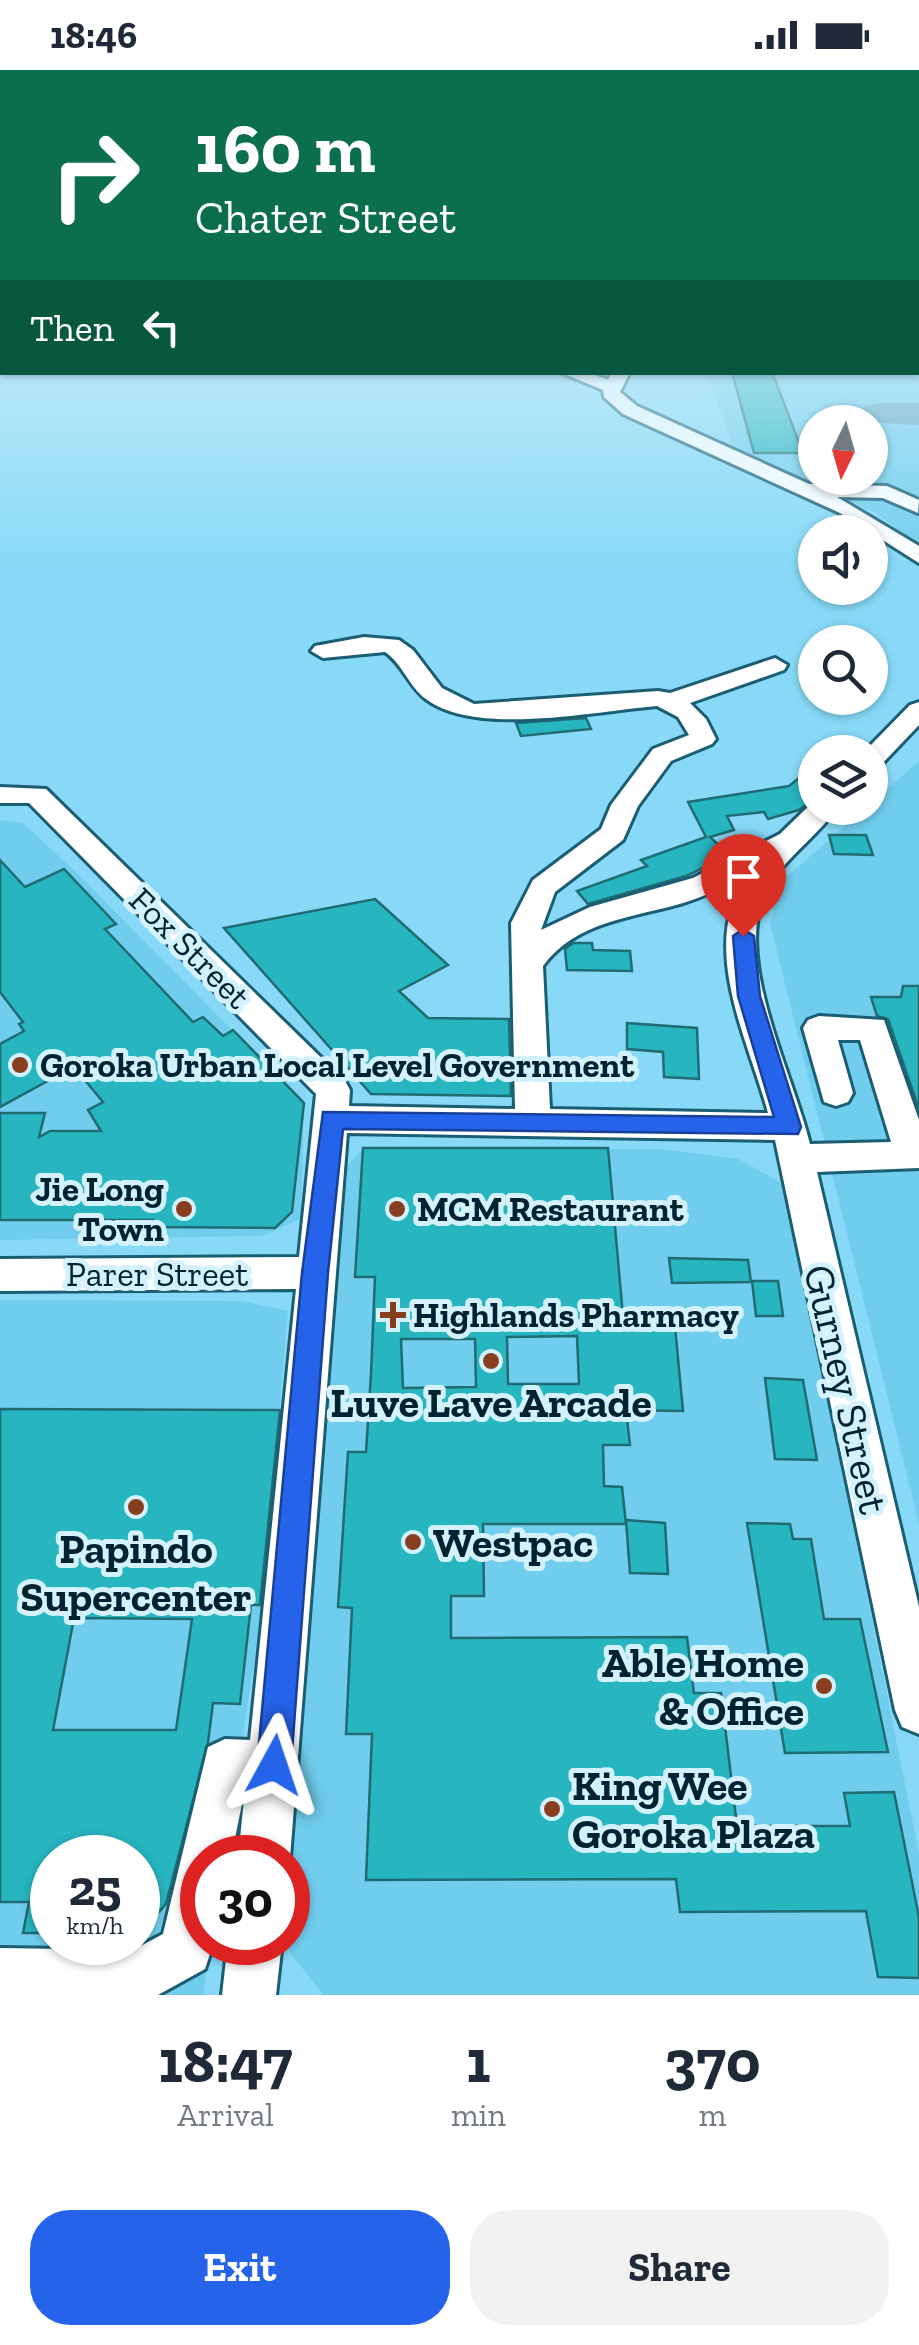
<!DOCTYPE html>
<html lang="en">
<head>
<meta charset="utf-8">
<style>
	:root { --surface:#fff; --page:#f2f2f3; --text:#1f2937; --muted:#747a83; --accent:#2563eb }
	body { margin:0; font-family:"Zilla Slab",serif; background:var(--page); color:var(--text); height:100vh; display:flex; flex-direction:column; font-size:38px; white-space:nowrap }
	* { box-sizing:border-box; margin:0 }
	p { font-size:32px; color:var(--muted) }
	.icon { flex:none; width:55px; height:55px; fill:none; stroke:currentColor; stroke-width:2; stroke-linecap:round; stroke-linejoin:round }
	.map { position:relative; height:1925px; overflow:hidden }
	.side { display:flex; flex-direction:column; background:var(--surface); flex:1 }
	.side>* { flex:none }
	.guide { position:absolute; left:0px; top:0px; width:920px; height:305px; box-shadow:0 2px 8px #0004; background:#0b6e4f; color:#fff; overflow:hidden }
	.needle { width:65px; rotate:185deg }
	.buttons { position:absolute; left:798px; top:335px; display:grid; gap:20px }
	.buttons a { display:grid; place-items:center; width:90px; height:90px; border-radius:50%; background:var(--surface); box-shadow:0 2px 8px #0004; font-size:50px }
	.speed { position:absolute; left:30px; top:1765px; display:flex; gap:20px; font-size:50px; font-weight:700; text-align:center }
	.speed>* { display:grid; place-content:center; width:130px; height:130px; border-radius:50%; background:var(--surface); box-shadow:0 2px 8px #0004; line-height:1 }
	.speed small { font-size:25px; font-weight:400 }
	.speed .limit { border:15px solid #d22; background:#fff; color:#111 }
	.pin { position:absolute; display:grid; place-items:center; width:85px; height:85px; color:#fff; margin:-102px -42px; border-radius:50% 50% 50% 0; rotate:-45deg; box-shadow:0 0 10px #0007 }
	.pin .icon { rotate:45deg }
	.me { position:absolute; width:110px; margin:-55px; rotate:5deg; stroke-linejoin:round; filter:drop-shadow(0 0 8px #0008) }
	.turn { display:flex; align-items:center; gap:35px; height:210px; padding:0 30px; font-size:45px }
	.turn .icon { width:130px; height:130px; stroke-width:2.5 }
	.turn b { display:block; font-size:70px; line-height:85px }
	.then { display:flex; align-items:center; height:95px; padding:0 30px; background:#0003; gap:20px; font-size:38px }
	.eta { display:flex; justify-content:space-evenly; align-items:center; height:170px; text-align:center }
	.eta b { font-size:60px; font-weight:800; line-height:70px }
	.cta { display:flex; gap:20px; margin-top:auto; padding:20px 30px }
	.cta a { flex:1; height:115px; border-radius:40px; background:var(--accent); color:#fff; font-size:40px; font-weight:800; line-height:115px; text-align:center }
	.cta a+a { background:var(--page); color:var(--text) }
	.status { display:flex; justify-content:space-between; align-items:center; height:70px; padding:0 50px; background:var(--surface); direction:ltr }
	.status svg { height:28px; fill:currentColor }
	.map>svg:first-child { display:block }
	.built { fill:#70cded; fill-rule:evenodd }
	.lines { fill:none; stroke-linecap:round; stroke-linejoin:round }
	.taxiway { fill:#5ea2ba; fill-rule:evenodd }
	.building { fill:#27b5c0; stroke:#206c73; stroke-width:2.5; fill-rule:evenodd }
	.minor-casing { stroke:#1b5d72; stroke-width:6 }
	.minor { fill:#fff; fill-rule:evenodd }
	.route { fill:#2563eb; stroke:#184099; stroke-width:2.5 }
	.poi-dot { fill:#873f1f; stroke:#d4f2fe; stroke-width:4 }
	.labels { text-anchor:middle; stroke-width:10; stroke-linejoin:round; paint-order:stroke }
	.street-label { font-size:35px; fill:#00242f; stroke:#d4f2fe }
	.poi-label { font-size:35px; font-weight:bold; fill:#00242f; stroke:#d4f2fe; text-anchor:start }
	.near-street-label { font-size:42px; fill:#00242f; stroke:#d4f2fe }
	.near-poi-label { font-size:42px; font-weight:bold; fill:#00242f; stroke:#d4f2fe }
</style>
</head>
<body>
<div class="status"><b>18:46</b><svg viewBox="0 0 49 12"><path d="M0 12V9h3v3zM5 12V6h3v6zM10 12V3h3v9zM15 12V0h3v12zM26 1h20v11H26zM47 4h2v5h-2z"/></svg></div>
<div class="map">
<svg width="919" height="1925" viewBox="0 0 919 1925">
	<rect width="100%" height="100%" fill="#87d9f7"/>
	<!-- built -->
	<g class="built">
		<path d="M 919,231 L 919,476 L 876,443 L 734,380 L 707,303 L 918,302 ZM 815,352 L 870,352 L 870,408 L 815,408 Z"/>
		<polygon points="919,691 919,1454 770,853 782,811"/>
		<polygon points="0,750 23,753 79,805 304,1033 301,1149 262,1166 0,1170"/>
		<polygon points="661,1079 739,1089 785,1115 919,1784 919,1925 323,1925 285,1876 305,1502 336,1107 362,1080"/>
		<path d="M 0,1230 L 241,1231 L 288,1241 L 263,1535 L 224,1787 L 202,1788 L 202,1872 L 211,1873 L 203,1925 L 0,1925 ZM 52,1788 L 138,1788 L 138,1872 L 52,1872 Z"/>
	</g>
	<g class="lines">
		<!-- taxiway -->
		<g class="taxiway">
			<rect x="918" y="269" width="1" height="20"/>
			<polygon points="878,333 919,333 919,355 865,352 860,344 865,336"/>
		</g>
	</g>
	<!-- building -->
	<g class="building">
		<polygon points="732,302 772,302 803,383 754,383"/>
		<polygon points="586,648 591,659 521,666 516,653"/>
		<polygon points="815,695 815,729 799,740 768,749 764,742 727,746 734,760 710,767 729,785 686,806 588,834 577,821 647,796 641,790 706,767 688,732 789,716"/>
		<polygon points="829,765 866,765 873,785 834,784"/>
		<polygon points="0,790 25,817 64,799 116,854 105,859 193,952 203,947 223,966 233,960 304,1033 292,1142 275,1158 151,1157 153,1150 0,1150 0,1043 45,1043 39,1067 50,1061 101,1061 88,1040 103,1032 74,997 66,1001 59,990 55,1007 0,1037 0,974 24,961 19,954 23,952 0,922"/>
		<polygon points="375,829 448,895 399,921 428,948 509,949 511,1026 371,1024 224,858"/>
		<polygon points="573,873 592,873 593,880 630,881 632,901 567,900 565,879"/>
		<polygon points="903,916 919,916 919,1039 888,949 877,946 871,927 901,927"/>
		<polygon points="627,953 697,958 699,1009 664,1007 663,982 627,979"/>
		<path d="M 363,1078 L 608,1078 L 623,1246 L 674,1246 L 683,1341 L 626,1340 L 630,1375 L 603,1375 L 604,1416 L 622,1417 L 626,1454 L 483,1454 L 484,1526 L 451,1526 L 451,1568 L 687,1567 L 694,1623 L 721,1623 L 737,1756 L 850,1756 L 844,1723 L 894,1722 L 919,1847 L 919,1908 L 878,1907 L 866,1841 L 680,1842 L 676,1809 L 366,1810 L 372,1664 L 346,1664 L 352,1538 L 338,1537 L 348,1382 L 366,1382 L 371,1304 L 375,1207 L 355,1207 ZM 577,1266 L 579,1314 L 508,1314 L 507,1267 ZM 401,1269 L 475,1269 L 476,1317 L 403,1318 Z"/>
		<polygon points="669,1188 748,1190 751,1212 672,1213"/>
		<polygon points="752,1211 778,1211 783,1246 756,1246"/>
		<polygon points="765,1308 803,1310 817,1390 775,1389"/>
		<path d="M 0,1339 L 280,1340 L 260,1535 L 251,1535 L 240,1634 L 213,1633 L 208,1673 L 166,1834 L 138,1866 L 138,1788 L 52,1788 L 52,1863 L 23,1863 L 29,1832 L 0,1832 ZM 74,1548 L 192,1549 L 176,1660 L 53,1660 Z"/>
		<polygon points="626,1450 665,1453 668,1504 630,1503"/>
		<polygon points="747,1453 790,1454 793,1469 811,1469 824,1549 860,1549 888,1682 785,1683"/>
	</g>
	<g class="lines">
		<!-- minor casing -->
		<g class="minor-casing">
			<g id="minor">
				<polygon points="560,302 587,302 608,310 612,302 630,302 620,322 637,336 809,414 887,416 919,430 918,443 883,428 837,427 919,476 919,493 840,443 623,344 604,327 603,320"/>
				<path d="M 364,567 L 399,570 L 413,580 L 442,618 L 474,634 L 658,621 L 670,623 L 775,588 L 787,595 L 784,600 L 690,633 L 706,649 L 716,669 L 712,674 L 671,691 L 638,736 L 623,770 L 555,822 L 541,860 L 590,837 L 693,808 L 780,764 L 813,732 L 815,738 L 837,738 C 816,768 784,788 767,820 C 731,885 794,1006 810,1074 L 891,1072 L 860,970 L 838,970 L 853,1023 L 848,1032 L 836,1036 L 824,1032 L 803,958 L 808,950 L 819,946 L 884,950 L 919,1050 L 919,1098 L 817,1102 L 919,1537 L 919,1664 L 902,1657 L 895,1640 L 775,1070 L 347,1063 L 290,1788 L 288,1793 L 288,1788 L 238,1788 L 245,1719 L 231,1788 L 202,1788 L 202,1872 L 214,1872 L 205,1899 L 158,1925 L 0,1925 L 0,1878 L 133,1880 L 163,1864 L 208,1677 L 225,1669 L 250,1670 L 296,1219 L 0,1221 L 0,1189 L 299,1187 L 316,1024 L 29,733 L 0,733 L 0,717 L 46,719 L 345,1011 L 350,1020 L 349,1036 L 515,1039 L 511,853 L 533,810 L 601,759 L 611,735 L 653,679 L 689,665 L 678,647 L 657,636 C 596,641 476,667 426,629 C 409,617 403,594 385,582 L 323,588 L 311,581 L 315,576 ZM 747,804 C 698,877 748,968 768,1043 L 550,1039 L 543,896 C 576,851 632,848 683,833 C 706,826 726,816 747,804 Z"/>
				<polygon points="919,632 919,655 879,697 870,699 870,682 864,682 910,635"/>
				<polygon points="228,1872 282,1872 276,1925 222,1925"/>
			</g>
		</g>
		<!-- minor -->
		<use href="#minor" class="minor"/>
	</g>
	<!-- sky -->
	<linearGradient id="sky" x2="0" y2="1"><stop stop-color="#5daedc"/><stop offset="0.46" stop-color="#c9eefb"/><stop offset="1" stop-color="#c9eefb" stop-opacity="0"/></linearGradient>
	<rect width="919" height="500" fill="url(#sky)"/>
	<!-- route -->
	<polygon class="route" points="743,859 754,866 760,926 801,1057 798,1064 343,1059 328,1203 291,1695 286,1707 274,1712 262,1707 257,1695 302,1203 323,1042 774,1047 738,926 733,866"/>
	<!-- markers -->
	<g class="poi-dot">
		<circle cx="20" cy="995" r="10"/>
		<circle cx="184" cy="1139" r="10"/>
		<circle cx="397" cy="1139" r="10"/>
		<path d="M388 1230h10v10h10v10h-10v10h-10v-10h-10v-10h10z"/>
		<circle cx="491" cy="1291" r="10"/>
		<circle cx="136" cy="1437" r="10"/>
		<circle cx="413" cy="1472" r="10"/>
		<circle cx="824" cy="1616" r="10"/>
		<circle cx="552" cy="1739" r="10"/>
	</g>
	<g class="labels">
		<!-- street labels -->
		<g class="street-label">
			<text transform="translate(190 878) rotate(45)" y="12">Fox Street</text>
			<text x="157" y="1216">Parer Street</text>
		</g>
		<!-- poi labels -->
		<g class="poi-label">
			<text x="40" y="1007">Goroka Urban Local Level Government</text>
			<text x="164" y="1131" text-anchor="end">Jie Long<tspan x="164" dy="40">Town</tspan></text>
			<text x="417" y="1151">MCM Restaurant</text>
			<text x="413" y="1257">Highlands Pharmacy</text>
		</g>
		<!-- near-street labels -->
		<g class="near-street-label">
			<text transform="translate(847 1319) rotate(77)" y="15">Gurney Street</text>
		</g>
		<!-- near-poi labels -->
		<g class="near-poi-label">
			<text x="491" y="1347">Luve Lave Arcade</text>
			<text x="433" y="1487" text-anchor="start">Westpac</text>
			<text x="136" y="1493">Papindo<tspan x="136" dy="48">Supercenter</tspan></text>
			<text x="804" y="1607" text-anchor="end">Able Home<tspan x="804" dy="48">&amp; Office</tspan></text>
			<text x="572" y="1730" text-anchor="start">King Wee<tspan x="572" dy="48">Goroka Plaza</tspan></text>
		</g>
	</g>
</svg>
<div class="buttons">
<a><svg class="needle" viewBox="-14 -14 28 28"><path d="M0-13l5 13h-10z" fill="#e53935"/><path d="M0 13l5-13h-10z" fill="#747a83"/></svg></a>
<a><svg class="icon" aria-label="sound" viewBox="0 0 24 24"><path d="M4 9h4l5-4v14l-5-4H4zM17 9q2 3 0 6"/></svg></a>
<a><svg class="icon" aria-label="search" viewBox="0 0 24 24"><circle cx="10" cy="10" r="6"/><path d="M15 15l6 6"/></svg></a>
<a><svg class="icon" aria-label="layers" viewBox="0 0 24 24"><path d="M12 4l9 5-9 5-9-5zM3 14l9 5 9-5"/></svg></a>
</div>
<div class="speed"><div>25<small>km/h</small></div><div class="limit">30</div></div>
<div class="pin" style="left:743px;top:866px;background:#d93025"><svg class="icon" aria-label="arrive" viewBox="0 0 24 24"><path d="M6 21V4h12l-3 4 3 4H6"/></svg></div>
<svg class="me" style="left:274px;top:1695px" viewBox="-20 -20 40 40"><path d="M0-17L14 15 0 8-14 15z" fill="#2563eb" stroke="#fff" stroke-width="4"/></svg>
<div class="guide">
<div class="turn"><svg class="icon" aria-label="right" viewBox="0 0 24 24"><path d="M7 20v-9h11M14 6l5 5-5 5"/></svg><div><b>160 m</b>Chater Street</div></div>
<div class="then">Then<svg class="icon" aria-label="left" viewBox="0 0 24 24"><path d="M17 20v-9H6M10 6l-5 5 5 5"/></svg></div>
</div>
</div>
<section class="side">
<div class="eta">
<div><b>18:47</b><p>Arrival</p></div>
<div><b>1</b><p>min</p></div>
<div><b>370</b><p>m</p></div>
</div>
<div class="cta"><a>Exit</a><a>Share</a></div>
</section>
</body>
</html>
